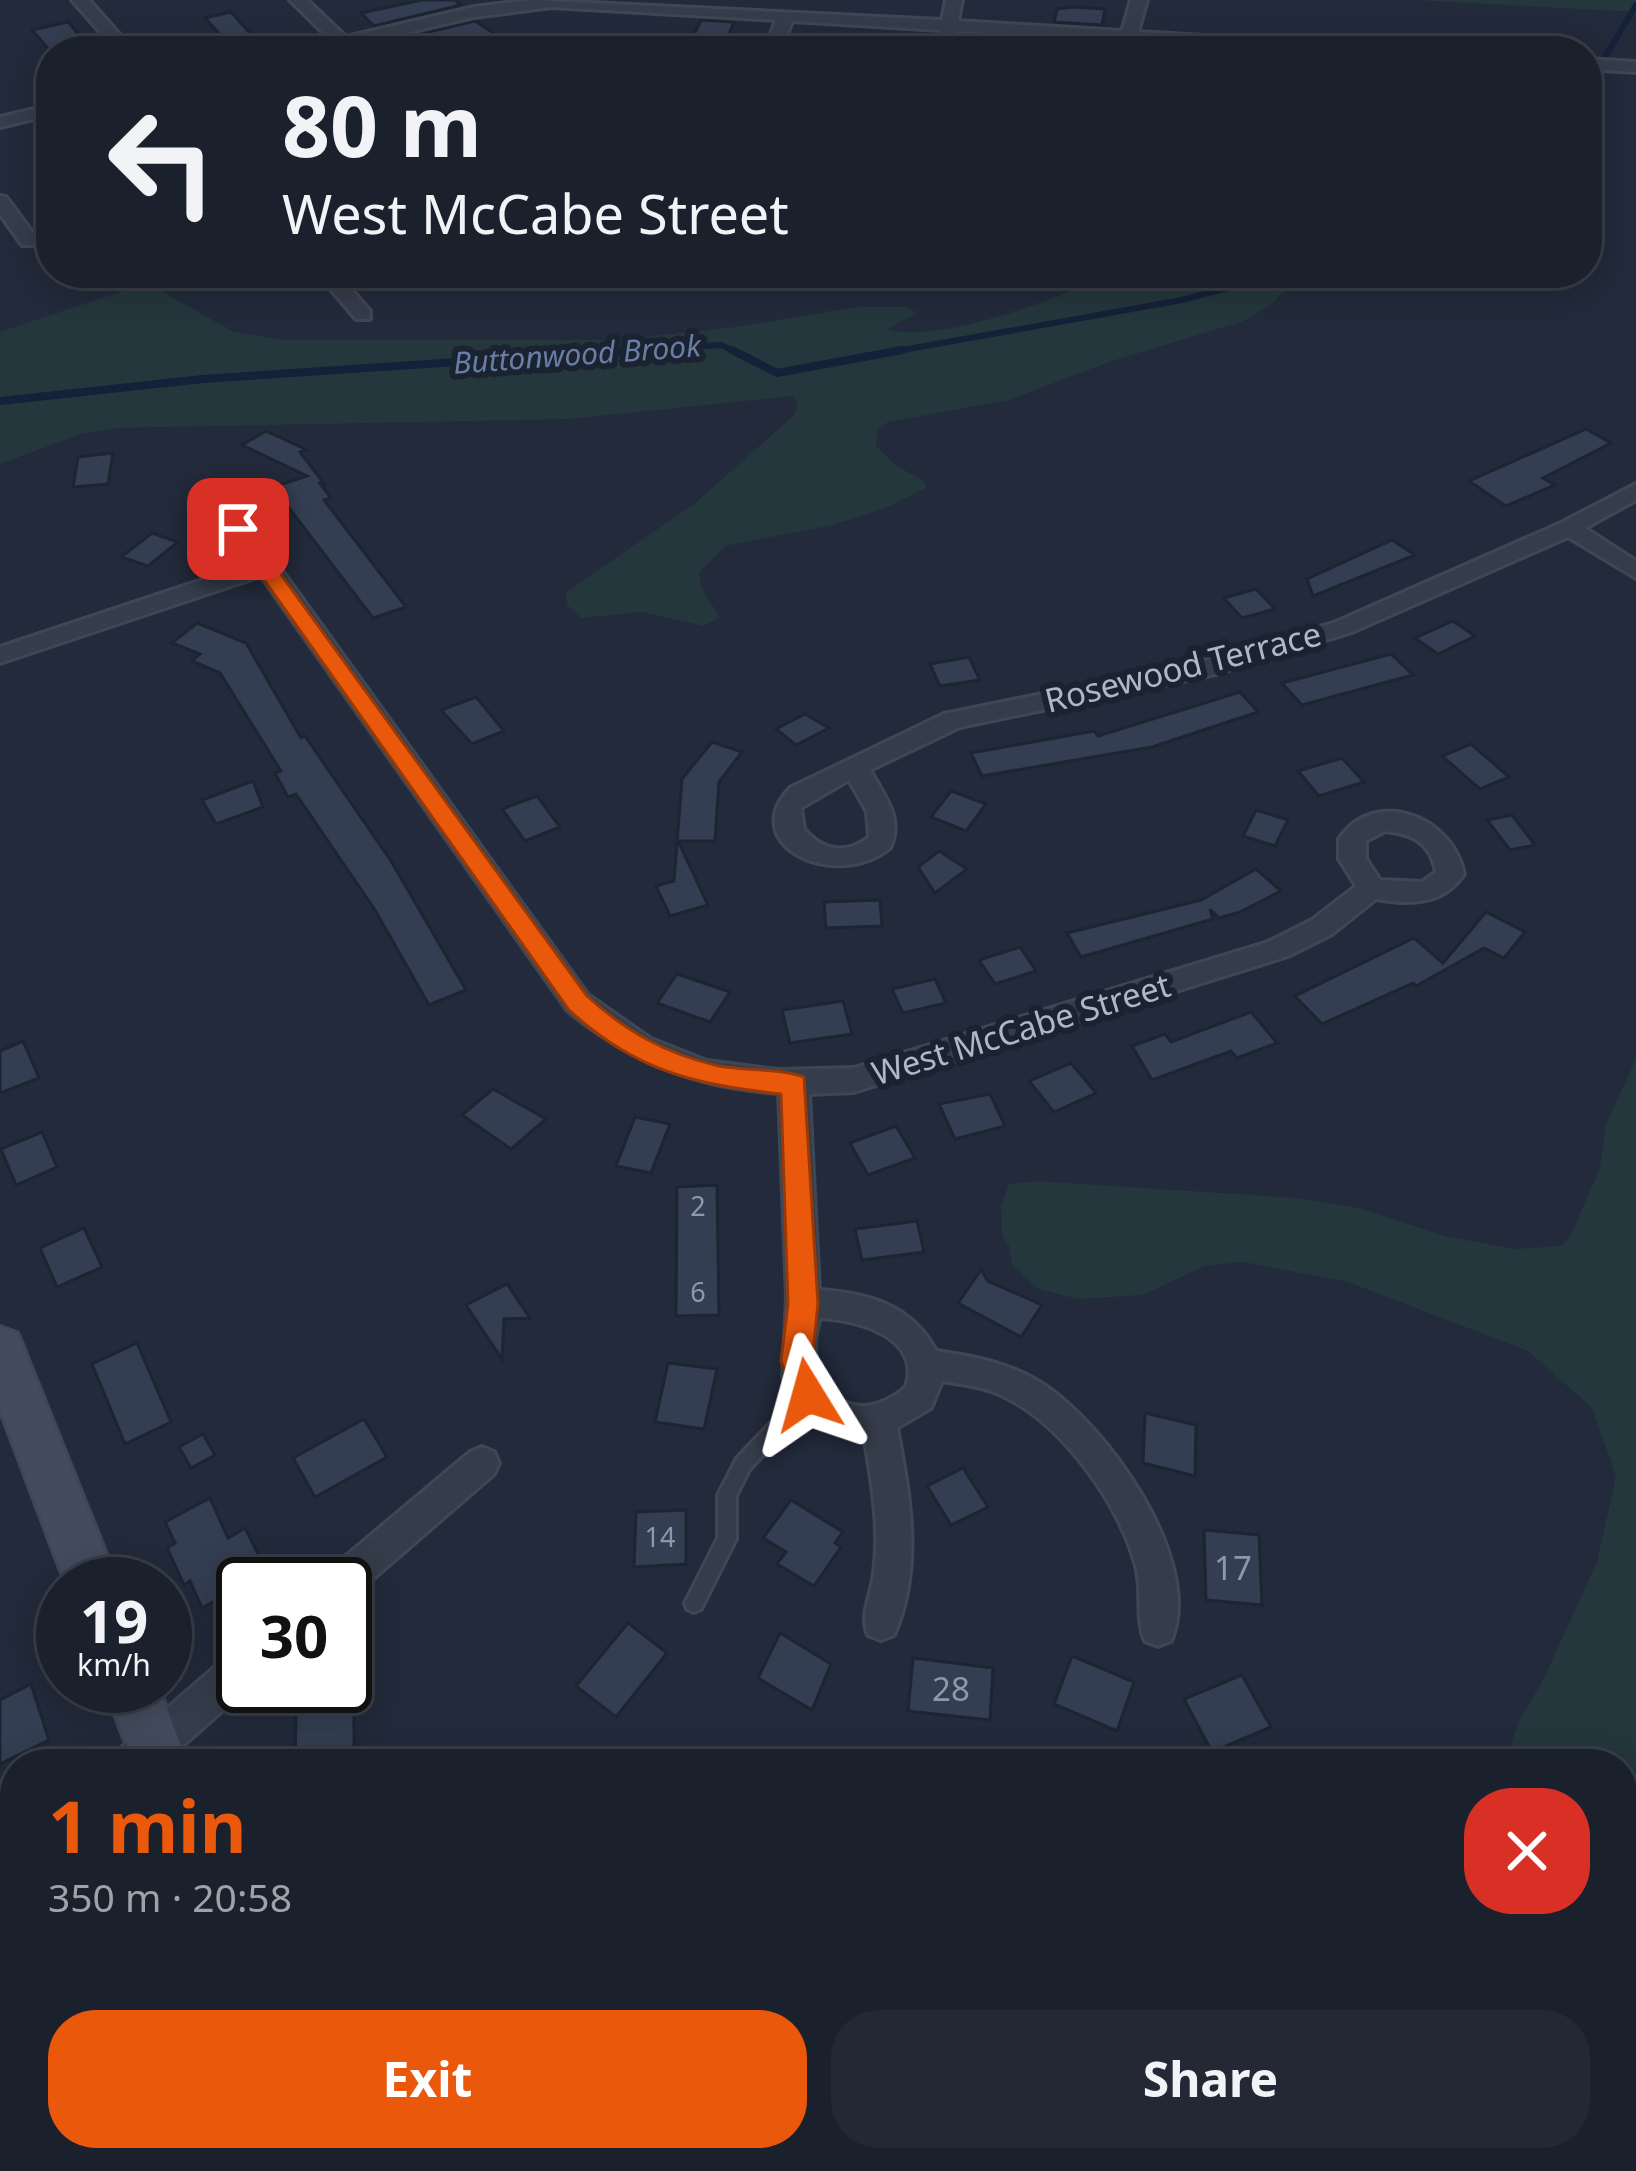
<!DOCTYPE html>
<html lang="en">
<head>
<meta charset="utf-8">
<style>
	:root { --surface:#1a202c; --page:#232834; --text:#f1f3f6; --muted:#9fa3a9; --line:#383e48; --accent:#ea580c }
	body { margin:0; font-family:"Noto Sans",sans-serif; background:var(--page); color:var(--text); height:100vh; display:flex; flex-direction:column; font-size:45px; white-space:nowrap }
	* { box-sizing:border-box; margin:0 }
	p { font-size:39px; color:var(--muted) }
	.icon { flex:none; width:66px; height:66px; fill:none; stroke:currentColor; stroke-width:2; stroke-linecap:round; stroke-linejoin:round }
	.map { position:relative; flex:1; overflow:hidden }
	.panel { position:absolute; left:0px; top:1749px; width:1638px; height:423px; display:flex; flex-direction:column; background:var(--surface); border-radius:48px 48px 0 0; box-shadow:0 6px 30px #0003,0 0 0 3px var(--line) }
	.panel>* { flex:none }
	.banner { position:absolute; left:36px; top:36px; width:1566px; height:252px; border-radius:48px; box-shadow:0 6px 30px #0003,0 0 0 3px var(--line); background:#1a202c; color:var(--text); overflow:hidden }
	.speed { position:absolute; left:36px; top:1557px; display:flex; gap:24px; font-size:60px; font-weight:700; text-align:center }
	.speed>* { display:grid; place-content:center; width:156px; height:156px; border-radius:50%; background:var(--surface); box-shadow:0 6px 30px #0003,0 0 0 3px var(--line); line-height:1 }
	.speed small { font-size:30px; font-weight:400 }
	.speed .limit { border:6px solid #111; border-radius:18px; background:#fff; color:#111 }
	.pin { position:absolute; display:grid; place-items:center; width:102px; height:102px; color:#fff; margin:-51px; border-radius:24px; box-shadow:0 6px 18px #0006 }
	.me { position:absolute; width:132px; margin:-66px; rotate:352deg; stroke-linejoin:round; filter:drop-shadow(0 0 9px #0008) }
	.turn { display:flex; align-items:center; gap:42px; height:252px; padding:0 48px; font-size:54px }
	.turn .icon { width:156px; height:156px; stroke-width:2.5 }
	.turn b { display:block; font-size:84px; line-height:102px }
	.round { display:grid; place-items:center; flex:none; width:126px; height:126px; border-radius:48px; background:var(--page) }
	.summary { display:flex; align-items:center; justify-content:space-between; height:204px; padding:0 48px }
	h1 { font-size:72px; font-weight:700; line-height:90px; color:var(--accent) }
	.button { display:flex; gap:24px; margin-top:auto; padding:24px 48px }
	.button a { flex:1; height:138px; border-radius:48px; background:var(--accent); color:#fff; font-size:48px; font-weight:700; line-height:138px; text-align:center }
	.button a+a { background:var(--page); color:var(--text) }
	.map>svg:first-child { display:block }
	.green { fill:#24373c }
	.lines { fill:none; stroke-linecap:round; stroke-linejoin:round }
	.stream-far1 { stroke:#152138; stroke-width:6 }
	.stream { stroke:#152138; stroke-width:8 }
	.building { fill:#343e52; stroke:#1d2432; stroke-width:3 }
	.lane-casing { stroke:#3f4654; stroke-width:6 }
	.street-casing { stroke:#3f4654; stroke-width:6 }
	.secondary-casing { stroke:#3f4654; stroke-width:6 }
	.lane { fill:#353d4b; fill-rule:evenodd }
	.street { fill:#353d4b; fill-rule:evenodd }
	.secondary { fill:#434b5e; fill-rule:evenodd }
	.route { fill:#ea580c; stroke:#983908; stroke-width:3 }
	.labels { text-anchor:middle; stroke-width:12; stroke-linejoin:round; paint-order:stroke }
	.number-label { font-size:27px; fill:#9097a8 }
	.far-water-label { font-size:30px; font-style:italic; fill:#697ea6; stroke:#1b2230 }
	.street-label { font-size:33px; fill:#b1b7c7; stroke:#1b2230 }
	.near-number-label { font-size:33px; fill:#9097a8 }
</style>
</head>
<body>
<div class="map">
<svg width="1636" height="2171" viewBox="0 0 1636 2171">
	<rect width="100%" height="100%" fill="#222a3b"/>
	<!-- green -->
	<g class="green">
		<polygon points="1414,0 1636,0 1636,12"/>
		<path d="M 1106,273 L 1304,273 L 1269,306 L 1244,321 L 1112,361 L 1009,400 L 888,422 L 878,430 L 876,446 L 895,465 L 924,481 L 926,488 L 886,508 L 833,525 L 725,546 L 699,573 L 702,589 L 720,617 L 704,626 L 641,612 L 581,618 L 567,605 L 566,592 L 694,504 L 793,416 L 798,405 L 794,396 L 569,419 L 117,428 L 81,434 L 0,464 L 0,332 L 126,290 L 161,291 L 234,332 L 285,340 L 615,340 L 727,328 L 860,307 L 905,307 L 917,313 L 887,329 C 931,345 1065,299 1106,273 Z"/>
		<polygon points="1636,1059 1636,2042 1623,2028 1623,1764 1504,1764 1519,1721 1543,1680 1597,1562 1616,1476 1592,1408 1528,1351 1348,1282 1243,1262 1204,1266 1143,1295 1078,1299 1038,1289 1012,1264 1009,1245 1002,1237 1001,1206 1009,1184 1036,1181 1297,1198 1359,1208 1445,1236 1515,1249 1560,1246 1569,1239 1600,1168 1606,1124"/>
	</g>
	<g class="lines">
		<!-- stream-far1 -->
		<g class="stream-far1">
			<polyline points="1605,57 1636,5"/>
			<polyline points="1587,78 1595,72"/>
			<polyline points="593,353 721,345 738,353"/>
			<polyline points="886,353 1182,300 1284,273"/>
		</g>
		<!-- stream -->
		<g class="stream">
			<polyline points="732,350 777,373 902,350"/>
			<polyline points="0,401 203,379 639,350"/>
		</g>
	</g>
	<!-- building -->
	<g class="building">
		<polygon points="422,0 455,0 461,5 374,26 361,13"/>
		<polygon points="1073,7 1105,9 1102,25 1054,22 1057,9"/>
		<polygon points="231,12 255,39 229,44 205,18"/>
		<polygon points="701,20 734,22 724,46 696,44 699,39 692,39"/>
		<polygon points="475,21 498,36 437,51 399,51 390,41"/>
		<polygon points="68,22 90,47 51,52 32,30"/>
		<polygon points="1586,429 1611,443 1543,478 1555,485 1506,506 1469,481"/>
		<polygon points="266,431 307,450 300,452 326,486 319,482 331,498 324,500 406,607 373,618 279,495 285,493 279,485 307,476 242,445"/>
		<polygon points="113,453 108,484 73,487 78,457"/>
		<polygon points="152,533 178,542 148,566 121,557"/>
		<polygon points="1392,540 1415,555 1313,596 1307,579"/>
		<polygon points="1256,589 1275,609 1242,618 1224,598"/>
		<polygon points="1453,621 1475,636 1438,654 1415,638"/>
		<polygon points="197,623 246,643 301,738 305,736 391,861 466,990 429,1005 375,910 296,794 288,797 275,773 281,771 220,673 192,661 200,654 172,643"/>
		<polygon points="1391,654 1413,675 1302,705 1282,683"/>
		<polygon points="969,657 980,680 940,686 930,664"/>
		<polygon points="1240,692 1258,712 1152,747 982,776 971,753 1094,731 1098,736"/>
		<polygon points="476,697 504,731 472,744 441,710"/>
		<polygon points="805,714 829,728 796,745 776,729"/>
		<polygon points="712,742 742,752 719,782 715,841 678,841 708,905 670,916 656,886 674,881 682,779"/>
		<polygon points="1471,744 1509,777 1480,789 1442,756"/>
		<polygon points="1342,758 1364,782 1319,796 1298,771"/>
		<polygon points="253,781 263,807 216,824 202,800"/>
		<polygon points="951,791 986,804 966,831 931,817"/>
		<polygon points="537,796 560,827 525,841 502,809"/>
		<polygon points="1256,810 1288,820 1275,846 1243,836"/>
		<polygon points="1512,815 1535,845 1510,850 1487,820"/>
		<polygon points="939,851 967,869 935,893 918,867"/>
		<polygon points="1256,869 1281,891 1240,912 1219,918 1210,909 1213,919 1081,957 1067,933 1201,900"/>
		<polygon points="880,900 882,926 826,928 824,902"/>
		<polygon points="1486,912 1525,932 1504,958 1484,948 1416,986 1413,983 1322,1024 1295,996 1414,938 1443,963"/>
		<polygon points="1020,947 1036,971 995,984 979,960"/>
		<polygon points="677,974 730,992 710,1022 657,1003"/>
		<polygon points="935,979 946,1003 903,1013 892,989"/>
		<polygon points="843,1001 852,1034 790,1043 782,1010"/>
		<polygon points="1251,1012 1277,1043 1237,1058 1231,1051 1152,1080 1132,1046 1165,1034 1171,1042"/>
		<polygon points="23,1041 39,1078 0,1093 0,1051"/>
		<polygon points="1071,1063 1096,1093 1054,1112 1029,1081"/>
		<polygon points="493,1089 546,1119 511,1149 462,1115"/>
		<polygon points="990,1094 1005,1126 955,1139 939,1104"/>
		<polygon points="635,1117 670,1124 651,1173 616,1166"/>
		<polygon points="896,1126 915,1158 868,1175 850,1143"/>
		<polygon points="42,1132 57,1167 16,1185 1,1149"/>
		<polygon points="717,1185 719,1315 676,1316 677,1187"/>
		<polygon points="917,1221 924,1252 862,1260 855,1229"/>
		<polygon points="84,1228 102,1267 57,1287 40,1248"/>
		<polygon points="981,1270 988,1281 1042,1305 1021,1337 958,1303"/>
		<polygon points="507,1284 530,1318 504,1319 502,1359 466,1305"/>
		<polygon points="137,1343 171,1422 125,1444 92,1364"/>
		<polygon points="668,1363 717,1369 704,1429 655,1422"/>
		<polygon points="1145,1413 1196,1425 1195,1476 1143,1463"/>
		<polygon points="364,1419 387,1457 315,1497 293,1458"/>
		<polygon points="203,1434 215,1455 191,1468 179,1447"/>
		<polygon points="963,1468 988,1507 951,1525 927,1486"/>
		<polygon points="210,1498 228,1538 245,1528 267,1572 202,1608 190,1581 184,1585 167,1548 175,1543 165,1522"/>
		<polygon points="791,1500 843,1532 835,1543 841,1547 814,1586 777,1564 786,1552 763,1538"/>
		<polygon points="686,1510 686,1564 634,1567 636,1512"/>
		<polygon points="1204,1530 1259,1535 1262,1605 1206,1600"/>
		<polygon points="628,1623 667,1653 616,1717 576,1686"/>
		<polygon points="780,1633 831,1664 812,1710 758,1678"/>
		<polygon points="1072,1656 1134,1682 1117,1731 1054,1704"/>
		<polygon points="913,1658 993,1668 990,1720 908,1711"/>
		<polygon points="1242,1675 1271,1727 1212,1752 1184,1699"/>
		<polygon points="31,1684 49,1740 0,1764 0,1700"/>
		<polygon points="354,1703 354,1764 295,1764 296,1712"/>
	</g>
	<g class="lines">
		<!-- lane casing -->
		<g class="lane-casing">
			<polygon id="lane" points="808,1387 814,1390 817,1395 814,1400 749,1470 736,1496 736,1539 701,1609 694,1612 687,1609 685,1603 718,1538 718,1495 737,1458 802,1390"/>
		</g>
		<!-- street casing -->
		<g class="street-casing">
			<g id="street">
				<polygon points="72,0 89,0 134,51 117,51"/>
				<polygon points="290,0 307,0 346,37 474,7 531,0 942,20 946,0 962,0 958,21 1122,31 1131,0 1147,0 1138,32 1374,46 1382,51 1292,51 956,31 952,51 936,51 940,30 792,21 781,51 765,51 776,20 552,7 474,17 354,45 359,51 297,51 331,40"/>
				<polygon points="1587,59 1636,62 1636,72 1587,69"/>
				<polygon points="51,105 51,115 0,127 0,117"/>
				<polygon points="0,196 6,197 36,237 36,245 22,245 0,214"/>
				<polygon points="317,273 337,273 370,311 370,319 356,319"/>
				<path d="M 213,484 L 221,486 L 588,995 L 651,1039 L 707,1061 L 778,1070 L 854,1068 L 1268,942 L 1312,920 L 1356,886 L 1339,859 L 1339,839 C 1374,787 1452,815 1464,874 C 1443,905 1410,905 1376,899 L 1332,934 L 1288,956 L 854,1092 L 809,1094 L 819,1290 C 868,1293 912,1305 936,1351 C 972,1356 1010,1363 1041,1383 C 1106,1424 1205,1561 1171,1641 L 1158,1646 L 1145,1641 C 1135,1617 1143,1591 1136,1566 C 1118,1501 1061,1421 997,1393 C 980,1386 960,1384 942,1381 L 931,1408 L 897,1428 C 910,1497 923,1568 894,1635 L 881,1640 L 868,1635 C 860,1616 870,1599 873,1579 C 881,1531 872,1482 864,1435 L 838,1432 L 806,1416 L 783,1377 L 787,1297 L 779,1093 C 698,1088 631,1062 568,1011 L 261,576 L 0,663 L 0,647 L 253,563 L 202,491 ZM 1385,831 C 1413,834 1431,843 1436,872 L 1422,882 L 1380,880 L 1366,859 L 1366,841 ZM 820,1318 C 857,1320 922,1336 906,1387 C 847,1437 799,1379 820,1318 Z"/>
				<path d="M 1636,484 L 1636,500 L 1585,528 L 1636,561 L 1636,578 L 1568,537 L 1352,632 L 1216,674 L 960,727 L 870,770 C 884,796 904,818 890,848 C 835,892 736,845 790,788 L 944,714 L 1212,659 L 1336,622 L 1561,523 ZM 849,780 L 867,812 L 869,837 C 846,855 822,851 804,829 L 801,808 Z"/>
				<polygon points="482,1447 494,1452 499,1463 494,1474 353,1596 345,1599 345,1584 322,1584 327,1572 470,1452"/>
				<polygon points="243,1649 243,1686 250,1686 162,1764 114,1764 119,1750 230,1654"/>
				<polygon points="15,1860 15,1909 0,1915 0,1866"/>
			</g>
		</g>
		<!-- secondary casing -->
		<g class="secondary-casing">
			<g id="secondary">
				<polygon points="0,1327 17,1333 23,1347 118,1584 66,1584 0,1409"/>
				<polygon points="104,1686 158,1686 188,1764 134,1764"/>
				<polygon points="280,2157 342,2157 348,2171 286,2171"/>
				<polygon points="627,2157 728,2157 722,2171 621,2171"/>
				<polygon points="1390,2157 1581,2157 1587,2171 1396,2171"/>
			</g>
		</g>
		<!-- lane -->
		<use href="#lane" class="lane"/>
		<!-- street -->
		<use href="#street" class="street"/>
		<!-- secondary -->
		<use href="#secondary" class="secondary"/>
	</g>
	<!-- route -->
	<path class="route" d="M 238,523 L 245,525 L 587,996 C 627,1032 666,1054 719,1066 C 747,1071 777,1068 804,1077 L 818,1304 L 812,1361 L 823,1395 L 819,1405 L 808,1409 L 797,1405 L 781,1361 L 788,1304 L 781,1094 C 693,1084 635,1071 569,1010 L 228,529 Z"/>
	<g class="labels">
		<!-- number labels -->
		<g class="number-label">
			<text x="698" y="1216">2</text>
			<text x="698" y="1302">6</text>
			<text x="660" y="1547">14</text>
		</g>
		<!-- far-water labels -->
		<g class="far-water-label">
			<text transform="translate(577 355) rotate(-4)" y="10">Buttonwood Brook</text>
		</g>
		<!-- street labels -->
		<g class="street-label">
			<text transform="translate(1183 667) rotate(-14)" y="12">Rosewood Terrace</text>
			<text transform="translate(1021 1029) rotate(-17)" y="12">West McCabe Street</text>
		</g>
		<!-- near-number labels -->
		<g class="near-number-label">
			<text x="1233" y="1580">17</text>
			<text x="951" y="1701">28</text>
		</g>
	</g>
</svg>
<div class="speed"><div>19<small>km/h</small></div><div class="limit">30</div></div>
<div class="pin" style="left:238px;top:529px;background:#d93025"><svg class="icon" aria-label="arrive" viewBox="0 0 24 24"><path d="M6 21V4h12l-3 4 3 4H6"/></svg></div>
<svg class="me" style="left:808px;top:1395px" viewBox="-20 -20 40 40"><path d="M0-17L14 15 0 8-14 15z" fill="#ea580c" stroke="#fff" stroke-width="4"/></svg>
<div class="banner">
<div class="turn"><svg class="icon" aria-label="left" viewBox="0 0 24 24"><path d="M17 20v-9H6M10 6l-5 5 5 5"/></svg><div><b>80 m</b>West McCabe Street</div></div>
</div>
<section class="panel">
<div class="summary"><div><h1>1 min</h1><p>350 m · 20:58</p></div><a class="round" style="background:#d93025;color:#fff"><svg class="icon" aria-label="close" viewBox="0 0 24 24"><path d="M6 6l12 12M18 6L6 18"/></svg></a></div>
<div class="button"><a>Exit</a><a>Share</a></div>
</section>
</div>
</body>
</html>
